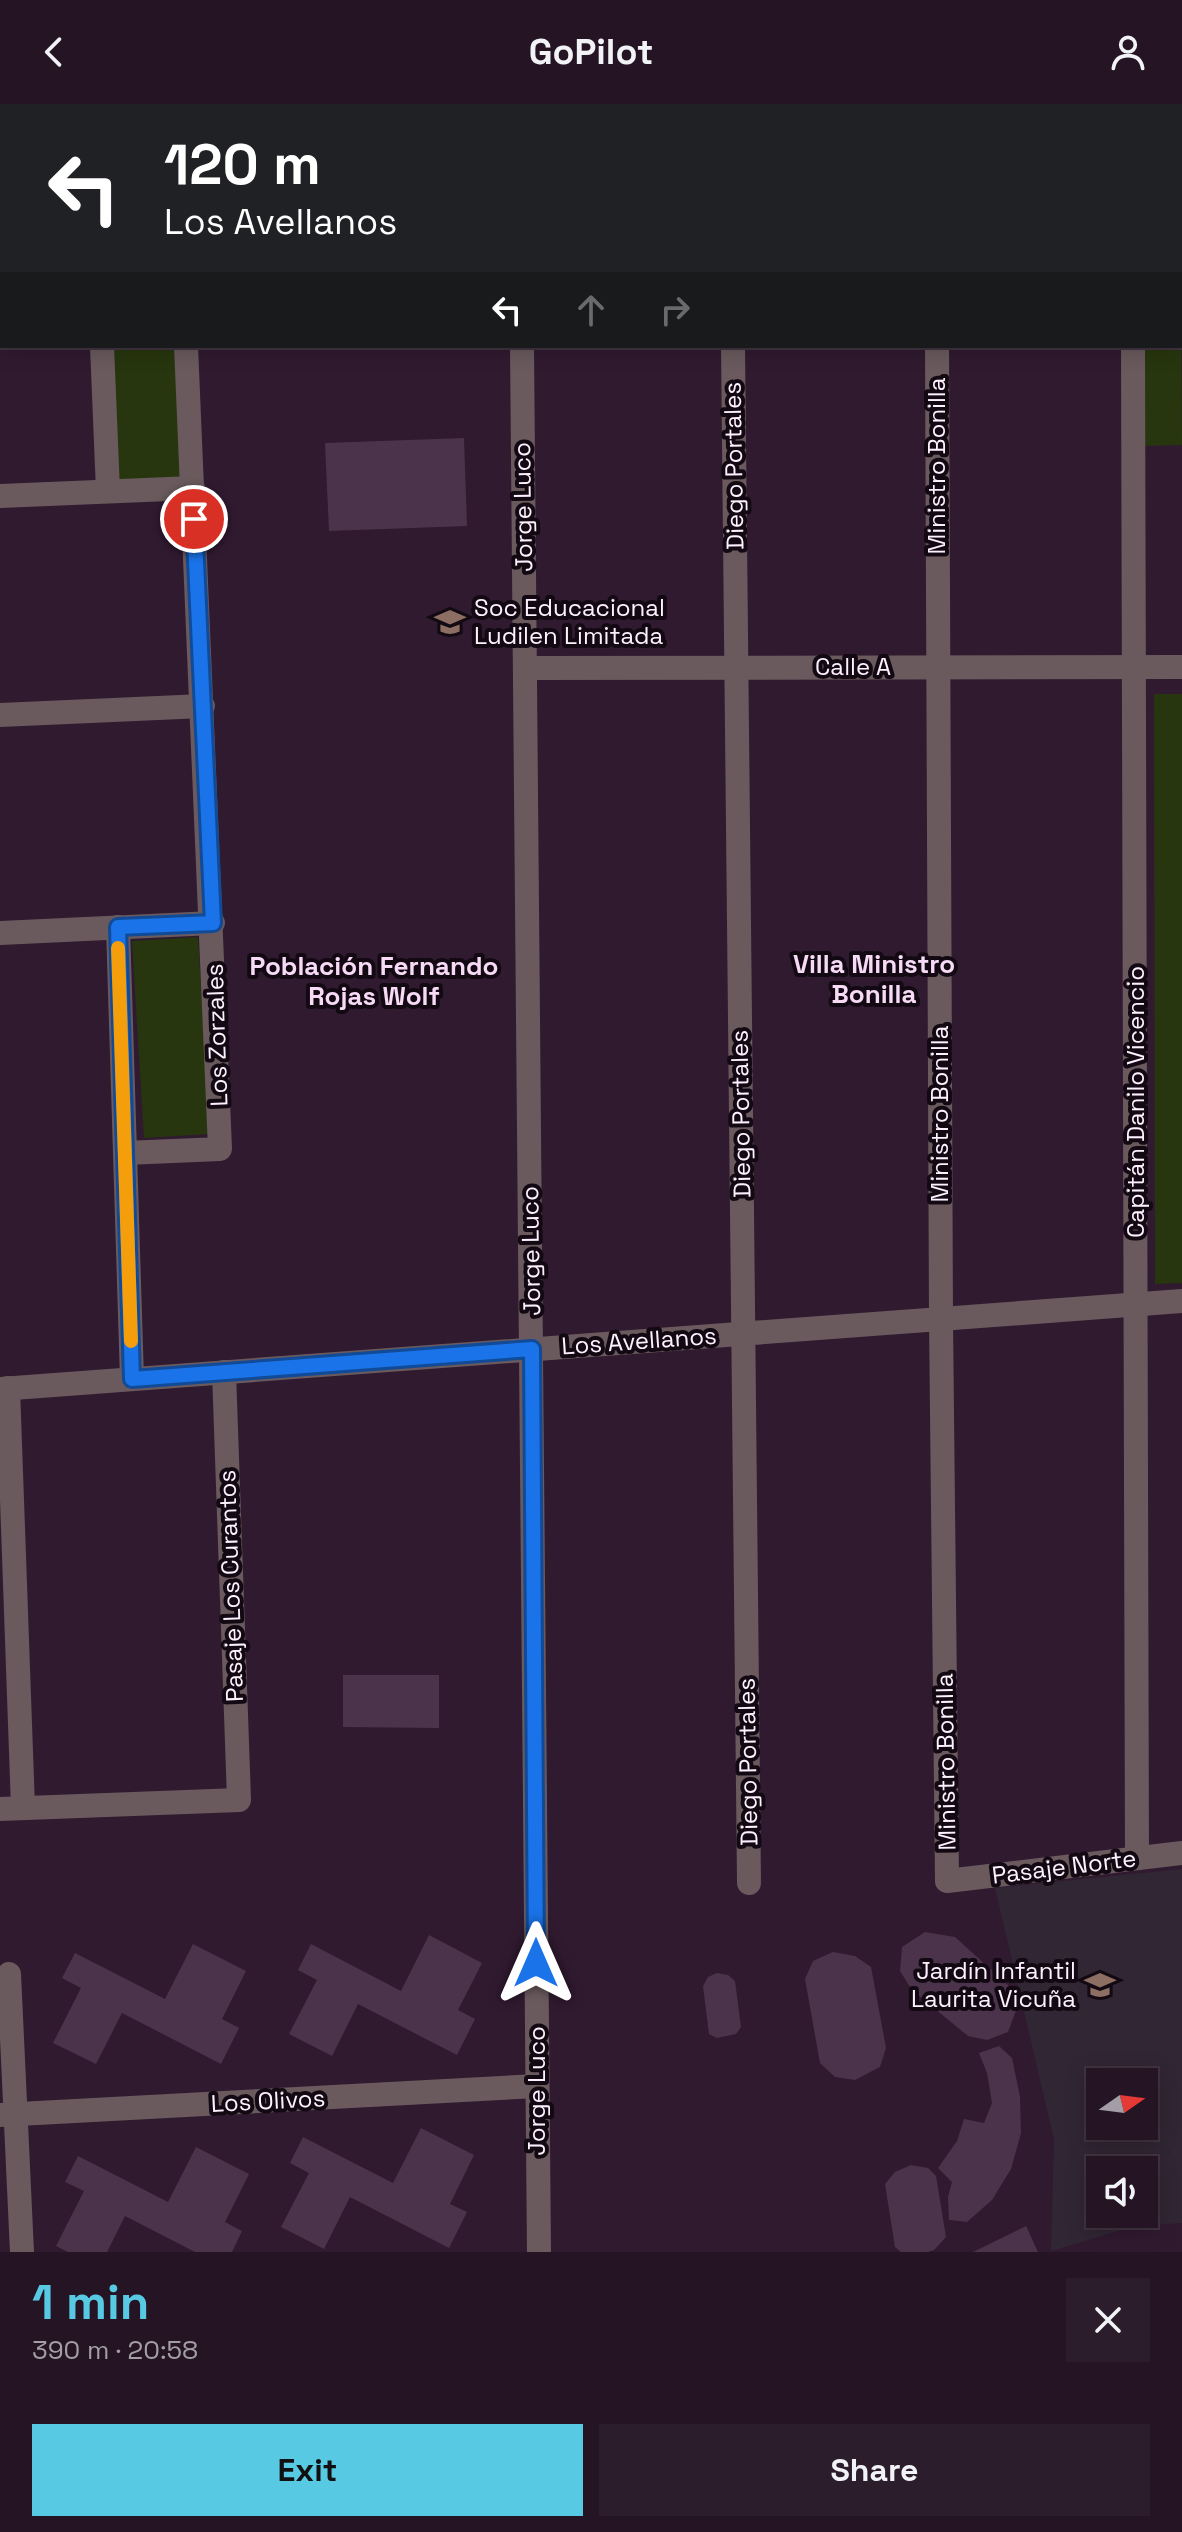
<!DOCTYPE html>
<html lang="en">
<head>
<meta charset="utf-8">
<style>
	:root { --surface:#241424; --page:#2c1d2c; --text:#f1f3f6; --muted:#a39ea6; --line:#413341; --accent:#57c9e3 }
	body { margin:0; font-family:"Space Grotesk",sans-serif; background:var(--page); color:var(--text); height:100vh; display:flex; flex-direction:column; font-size:30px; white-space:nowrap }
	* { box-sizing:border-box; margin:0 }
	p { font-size:26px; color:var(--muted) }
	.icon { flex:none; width:44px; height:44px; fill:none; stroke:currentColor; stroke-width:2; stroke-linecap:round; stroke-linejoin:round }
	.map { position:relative; height:2148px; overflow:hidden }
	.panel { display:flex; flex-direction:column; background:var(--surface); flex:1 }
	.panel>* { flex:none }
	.guide { position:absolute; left:0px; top:0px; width:1182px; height:244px; box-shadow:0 4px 20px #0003,0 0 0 2px var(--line); background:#202124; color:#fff; overflow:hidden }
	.needle { width:52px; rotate:76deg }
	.controls { position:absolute; left:1086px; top:1964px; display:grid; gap:16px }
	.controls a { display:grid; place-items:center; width:72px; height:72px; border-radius:0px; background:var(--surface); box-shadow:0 4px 20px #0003,0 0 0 2px var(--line); font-size:40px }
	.pin { position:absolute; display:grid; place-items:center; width:68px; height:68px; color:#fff; margin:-34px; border:4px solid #fff; border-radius:50%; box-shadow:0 2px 8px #0007 }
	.me { position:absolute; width:88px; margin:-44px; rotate:0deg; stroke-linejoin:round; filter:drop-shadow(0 0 6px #0008) }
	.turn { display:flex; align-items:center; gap:28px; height:168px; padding:0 32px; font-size:36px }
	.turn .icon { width:104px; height:104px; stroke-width:2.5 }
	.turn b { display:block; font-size:56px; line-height:68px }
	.lanes { display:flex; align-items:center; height:76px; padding:0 32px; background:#0003; justify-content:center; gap:40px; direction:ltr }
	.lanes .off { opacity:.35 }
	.round { display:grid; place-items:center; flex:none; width:84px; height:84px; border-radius:0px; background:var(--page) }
	.overview { display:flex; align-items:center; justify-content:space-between; height:136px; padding:0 32px }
	h1 { font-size:48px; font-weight:600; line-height:60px; color:var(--accent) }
	.cta { display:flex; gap:16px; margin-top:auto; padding:16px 32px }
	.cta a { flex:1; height:92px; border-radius:0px; background:var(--accent); color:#111; font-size:32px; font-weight:600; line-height:92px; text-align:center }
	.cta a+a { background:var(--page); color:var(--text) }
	header { display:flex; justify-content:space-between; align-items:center; height:104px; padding:0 32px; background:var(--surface); font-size:36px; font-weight:600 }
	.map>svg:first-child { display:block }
	.education { fill:#312634; fill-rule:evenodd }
	.green { fill:#27360e }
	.building { fill:#4b344b }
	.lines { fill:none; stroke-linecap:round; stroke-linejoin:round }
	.street { stroke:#6a5a5e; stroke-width:24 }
	.route-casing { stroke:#114b97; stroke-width:20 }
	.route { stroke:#1a73e8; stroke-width:14 }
	.slow { stroke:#f59e0b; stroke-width:14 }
	.labels { text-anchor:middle; stroke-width:8; stroke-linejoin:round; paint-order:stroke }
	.street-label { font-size:24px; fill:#fef0fe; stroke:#120912 }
	.poi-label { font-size:24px; fill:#fef0fe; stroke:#120912; text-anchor:start }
	.neighbourhood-label { font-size:26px; font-weight:bold; fill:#f6daf6; stroke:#120912 }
</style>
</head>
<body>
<header><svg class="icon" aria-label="back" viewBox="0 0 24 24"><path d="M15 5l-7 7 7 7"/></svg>GoPilot<svg class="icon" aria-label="person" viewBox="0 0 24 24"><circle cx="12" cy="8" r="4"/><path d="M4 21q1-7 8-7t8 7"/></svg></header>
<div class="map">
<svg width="1182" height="2148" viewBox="0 0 1182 2148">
	<rect width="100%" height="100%" fill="#301a30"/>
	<!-- education -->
	<path class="education" d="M 1182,1765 L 1182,2119 L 1135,2122 L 1051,2147 L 1054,2035 L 995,1784 ZM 1100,1978 L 1144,1978 L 1144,2022 L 1100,2022 ZM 1100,2066 L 1144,2066 L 1144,2110 L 1100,2110 Z"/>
	<!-- green -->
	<g class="green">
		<polygon points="1180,22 1182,341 1144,342 1143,242 1180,242"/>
		<polygon points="113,242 179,242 183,374 117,376"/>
		<polygon points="1154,590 1182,590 1182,1179 1155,1180"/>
		<polygon points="198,833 210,1030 144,1034 132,837"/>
	</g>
	<!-- building -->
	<g class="building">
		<polygon points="464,334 467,422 329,427 325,339"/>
		<polygon points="343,1571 439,1571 439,1624 343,1623"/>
		<polygon points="925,1828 955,1833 1009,1882 1017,1904 1008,1928 987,1936 968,1932 912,1886 900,1867 902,1843"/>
		<polygon points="429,1831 482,1859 458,1906 475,1915 457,1951 358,1900 332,1952 289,1930 317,1876 298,1866 311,1840 401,1887"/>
		<polygon points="193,1840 246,1867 222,1915 239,1924 221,1960 122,1909 96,1960 53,1939 81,1884 62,1874 75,1849 165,1895"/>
		<polygon points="833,1848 855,1852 871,1863 886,1944 880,1963 855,1976 835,1973 820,1959 805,1875 813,1857"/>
		<polygon points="717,1869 728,1871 735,1877 741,1923 736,1930 717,1934 709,1930 703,1882 708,1873"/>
		<polygon points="999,1942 1012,1954 1020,1993 1021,2029 1011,2065 992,2096 967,2118 949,2116 948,2093 952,2078 938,2064 957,2037 964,2015 984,2019 992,1999 987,1969 979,1949"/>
		<polygon points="421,2024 474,2051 450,2100 467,2108 449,2144 350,2093 324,2145 281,2123 309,2069 290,2059 303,2033 393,2079"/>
		<polygon points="196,2043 249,2070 225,2118 242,2127 232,2148 195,2148 125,2112 107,2148 68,2148 56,2142 84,2087 65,2078 78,2052 168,2098"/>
		<polygon points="911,2061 928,2064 936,2072 946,2133 934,2146 928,2148 901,2148 895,2143 885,2080 895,2068"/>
		<polygon points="1026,2122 1038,2148 973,2148"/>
	</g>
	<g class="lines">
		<!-- street -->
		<g class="street">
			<polyline points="91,0 91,2"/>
			<polyline points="519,0 519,2"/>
			<polyline points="730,0 730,2"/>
			<polyline points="937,0 937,2"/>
			<polyline points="1132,0 1132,2"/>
			<polyline points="102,242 108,387"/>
			<polyline points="522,242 539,2148"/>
			<polyline points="733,242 749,1779"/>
			<polyline points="937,242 941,1215 947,1777 1182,1749"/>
			<polyline points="1133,242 1137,1754"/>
			<polyline points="0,392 193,384"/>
			<polyline points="525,564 1182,563"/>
			<polyline points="0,611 203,602"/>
			<polyline points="118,823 132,1275"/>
			<polyline points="0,829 213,819"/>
			<polyline points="125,1049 220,1045 186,242"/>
			<polyline points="8,1284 23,1704"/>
			<polyline points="0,1285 1182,1197"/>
			<polyline points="0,1705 239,1696 224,1268"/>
			<polyline points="9,1870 22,2148"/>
			<polyline points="0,2011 537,1982"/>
		</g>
	</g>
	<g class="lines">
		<!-- route casing -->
		<g class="route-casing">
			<polyline id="route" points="194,415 213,819 118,823 132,1275 532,1245 536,1859"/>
		</g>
		<!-- route -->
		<use href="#route" class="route"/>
		<!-- slow -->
		<polyline class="slow" points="118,844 131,1237"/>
	</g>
	<!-- icons -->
	<defs>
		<g id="school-bare" transform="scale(2.4)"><path d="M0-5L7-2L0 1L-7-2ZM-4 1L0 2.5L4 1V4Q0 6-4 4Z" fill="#8d6e63" stroke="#120912" stroke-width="2.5" paint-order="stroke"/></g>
	</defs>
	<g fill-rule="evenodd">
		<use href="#school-bare" x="450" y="518"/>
		<use href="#school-bare" x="1100" y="1881"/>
	</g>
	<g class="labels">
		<!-- street labels -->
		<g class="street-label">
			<text transform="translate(734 362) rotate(-91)" y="8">Diego Portales</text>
			<text transform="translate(937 362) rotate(-90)" y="8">Ministro Bonilla</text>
			<text transform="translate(523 403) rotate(-91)" y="8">Jorge Luco</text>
			<text x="853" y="571">Calle A</text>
			<text transform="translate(217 931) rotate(-92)" y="8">Los Zorzales</text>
			<text transform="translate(1136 998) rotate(-90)" y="8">Capitán Danilo Vicencio</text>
			<text transform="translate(741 1010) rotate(-91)" y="8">Diego Portales</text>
			<text transform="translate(940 1010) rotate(-90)" y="8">Ministro Bonilla</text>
			<text transform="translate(531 1147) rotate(-91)" y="8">Jorge Luco</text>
			<text transform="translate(639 1237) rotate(-4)" y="8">Los Avellanos</text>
			<text transform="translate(231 1482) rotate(-92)" y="8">Pasaje Los Curantos</text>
			<text transform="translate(748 1658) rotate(-91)" y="8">Diego Portales</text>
			<text transform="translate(946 1658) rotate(-91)" y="8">Ministro Bonilla</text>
			<text transform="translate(1064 1763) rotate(-7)" y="8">Pasaje Norte</text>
			<text transform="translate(537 1987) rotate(-90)" y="8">Jorge Luco</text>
			<text transform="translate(268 1997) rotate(-3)" y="8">Los Olivos</text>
		</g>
		<!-- poi labels -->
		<g class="poi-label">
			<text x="474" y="512">Soc Educacional<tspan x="474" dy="28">Ludilen Limitada</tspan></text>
			<text x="1076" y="1875" text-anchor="end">Jardín Infantil<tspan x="1076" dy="28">Laurita Vicuña</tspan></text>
		</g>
		<!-- neighbourhood labels -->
		<g class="neighbourhood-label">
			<text x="874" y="869">Villa Ministro<tspan x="874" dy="30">Bonilla</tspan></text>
			<text x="374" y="871">Población Fernando<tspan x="374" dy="30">Rojas Wolf</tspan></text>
		</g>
	</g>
</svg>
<div class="controls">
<a><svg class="needle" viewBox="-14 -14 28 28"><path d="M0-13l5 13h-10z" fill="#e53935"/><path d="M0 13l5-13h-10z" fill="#a39ea6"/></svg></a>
<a><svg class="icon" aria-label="sound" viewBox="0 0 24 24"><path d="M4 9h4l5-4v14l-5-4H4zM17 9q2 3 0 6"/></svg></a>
</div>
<div class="pin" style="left:194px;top:415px;background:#d93025"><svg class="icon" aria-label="arrive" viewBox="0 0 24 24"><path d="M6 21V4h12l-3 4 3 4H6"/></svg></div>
<svg class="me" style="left:536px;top:1859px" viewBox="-20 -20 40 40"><path d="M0-17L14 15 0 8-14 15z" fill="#1a73e8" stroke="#fff" stroke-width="4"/></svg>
<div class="guide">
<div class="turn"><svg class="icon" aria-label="left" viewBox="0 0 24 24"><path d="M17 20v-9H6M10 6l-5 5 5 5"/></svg><div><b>120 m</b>Los Avellanos</div></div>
<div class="lanes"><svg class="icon" aria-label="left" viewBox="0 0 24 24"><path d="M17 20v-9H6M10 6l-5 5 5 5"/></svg><svg class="icon off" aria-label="ahead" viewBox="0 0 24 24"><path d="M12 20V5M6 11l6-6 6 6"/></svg><svg class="icon off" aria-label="right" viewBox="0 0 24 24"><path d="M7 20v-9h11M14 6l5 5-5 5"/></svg></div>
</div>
</div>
<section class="panel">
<div class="overview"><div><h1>1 min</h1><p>390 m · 20:58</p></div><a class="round"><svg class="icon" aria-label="close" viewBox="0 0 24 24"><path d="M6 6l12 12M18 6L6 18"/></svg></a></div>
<div class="cta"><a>Exit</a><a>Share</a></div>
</section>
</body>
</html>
